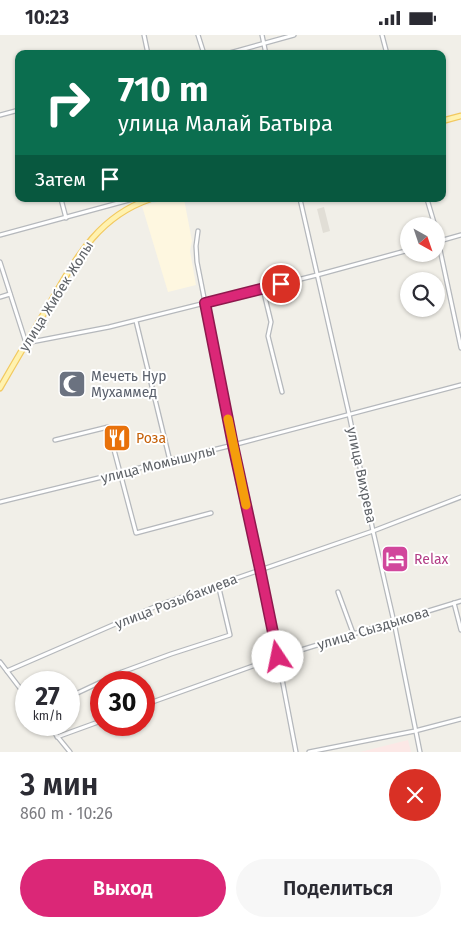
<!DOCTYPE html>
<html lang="ru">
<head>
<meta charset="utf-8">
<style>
	:root { --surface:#fff; --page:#f7f7f7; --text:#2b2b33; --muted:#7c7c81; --accent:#db2777 }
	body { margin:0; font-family:"Fira Sans",sans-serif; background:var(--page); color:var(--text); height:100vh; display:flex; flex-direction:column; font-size:19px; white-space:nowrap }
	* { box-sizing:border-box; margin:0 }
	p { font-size:16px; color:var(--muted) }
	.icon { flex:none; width:28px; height:28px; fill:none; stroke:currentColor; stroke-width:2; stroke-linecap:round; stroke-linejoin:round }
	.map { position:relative; height:717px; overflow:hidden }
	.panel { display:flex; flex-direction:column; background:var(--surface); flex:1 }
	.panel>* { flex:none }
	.top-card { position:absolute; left:15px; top:15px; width:431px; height:152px; border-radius:10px; box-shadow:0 1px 4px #0004; background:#0b6e4f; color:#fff; overflow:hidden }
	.needle { width:32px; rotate:140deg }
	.buttons { position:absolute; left:400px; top:182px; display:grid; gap:10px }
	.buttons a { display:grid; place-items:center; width:45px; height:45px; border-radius:50%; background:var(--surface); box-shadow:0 1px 4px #0004; font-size:25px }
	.speed { position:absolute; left:15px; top:636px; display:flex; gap:10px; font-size:25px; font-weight:700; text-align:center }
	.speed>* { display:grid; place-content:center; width:65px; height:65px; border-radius:50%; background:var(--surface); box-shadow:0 1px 4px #0004; line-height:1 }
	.speed small { font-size:12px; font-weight:400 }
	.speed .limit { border:8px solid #d22; background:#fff; color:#111 }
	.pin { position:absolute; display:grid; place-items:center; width:42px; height:42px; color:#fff; margin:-21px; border:2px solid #fff; border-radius:50%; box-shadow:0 1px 5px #0007 }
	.me { position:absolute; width:55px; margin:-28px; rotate:349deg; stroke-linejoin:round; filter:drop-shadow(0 0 4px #0008) }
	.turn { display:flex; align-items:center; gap:18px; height:105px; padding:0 20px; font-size:22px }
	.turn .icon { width:65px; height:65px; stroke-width:2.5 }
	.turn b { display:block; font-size:35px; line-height:42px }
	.then { display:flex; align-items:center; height:48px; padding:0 20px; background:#0003; gap:10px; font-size:19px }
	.round { display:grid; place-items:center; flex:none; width:52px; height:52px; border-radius:26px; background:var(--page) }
	.head { display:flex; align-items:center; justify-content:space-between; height:85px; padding:0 20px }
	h1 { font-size:30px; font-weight:600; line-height:38px }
	.action { display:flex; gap:10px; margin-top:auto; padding:10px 20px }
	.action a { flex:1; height:58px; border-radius:30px; background:var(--accent); color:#fff; font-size:20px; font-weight:600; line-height:58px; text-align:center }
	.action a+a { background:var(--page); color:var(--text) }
	.status { display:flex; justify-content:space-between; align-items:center; height:35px; padding:0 25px; background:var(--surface); direction:ltr }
	.status svg { height:14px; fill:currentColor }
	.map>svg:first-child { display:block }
	.commercial { fill:#fef7e0 }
	.education { fill:#e1ded6 }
	.medical { fill:#fce8e6 }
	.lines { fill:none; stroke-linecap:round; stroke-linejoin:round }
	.minor-casing { stroke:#b5b8bc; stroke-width:5.5 }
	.major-casing { stroke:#f2c960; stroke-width:7 }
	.minor { stroke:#fff; stroke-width:3 }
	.major { stroke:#fff2af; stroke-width:4.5 }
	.route-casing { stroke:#8e194d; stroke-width:12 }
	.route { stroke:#db2777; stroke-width:9 }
	.slow { stroke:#f59e0b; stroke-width:9 }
	.labels { text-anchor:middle; stroke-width:4; stroke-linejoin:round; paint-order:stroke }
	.street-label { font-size:14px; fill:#5f6368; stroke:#fff }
	.worship-label { font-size:14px; fill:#5b616d; stroke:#fff; text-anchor:start }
	.food-label { font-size:14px; fill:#c56008; stroke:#fff; text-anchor:start }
	.hotel-label { font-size:14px; fill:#b23c85; stroke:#fff; text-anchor:start }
</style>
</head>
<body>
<div class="status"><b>10:23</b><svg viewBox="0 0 49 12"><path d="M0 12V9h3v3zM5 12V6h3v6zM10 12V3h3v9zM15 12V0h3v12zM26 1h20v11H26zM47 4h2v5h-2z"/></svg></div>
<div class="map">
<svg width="461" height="717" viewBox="0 0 461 717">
	<rect width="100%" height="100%" fill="#f1efe8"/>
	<!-- commercial -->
	<polygon class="commercial" points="168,164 184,164 192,206 190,216 196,250 168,257 142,171"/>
	<!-- education -->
	<polygon class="education" points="324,172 330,196 323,198 317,174"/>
	<!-- medical -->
	<polygon class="medical" points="408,705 411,717 360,717"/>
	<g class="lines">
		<!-- minor casing -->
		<g class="minor-casing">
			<g id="minor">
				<polyline points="144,0 148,19"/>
				<polyline points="198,0 204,19"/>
				<polyline points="262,0 266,19"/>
				<polyline points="382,0 387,19"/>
				<polyline points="226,19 294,0"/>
				<polyline points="0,80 19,75"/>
				<polyline points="61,164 66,183"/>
				<polyline points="300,164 349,379 373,496 394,587 420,717"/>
				<polyline points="427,164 435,191"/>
				<polyline points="198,196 196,211 197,227 233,410 261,534 296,717"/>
				<polyline points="436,196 461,313"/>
				<polyline points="0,200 133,164"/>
				<polyline points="436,207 461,200"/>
				<polyline points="0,227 26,308 109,292 317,240 409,215"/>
				<polyline points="263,254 271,287 268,301 282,357"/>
				<polyline points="0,262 10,259"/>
				<polyline points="136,286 170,426"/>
				<polyline points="55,405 108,392 136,498 211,478"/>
				<polyline points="0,467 233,410 461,350"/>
				<polyline points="338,557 353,598"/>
				<polyline points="454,568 461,595"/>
				<polyline points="0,627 26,661"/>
				<polyline points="7,636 159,570 373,496 461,462"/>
				<polyline points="69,662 122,637 171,619 230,600 218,549"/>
				<polyline points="144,670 278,622 461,566"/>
				<polyline points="48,690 70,717"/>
				<polyline points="57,702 101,686"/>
				<polyline points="309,717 415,696 461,684"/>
			</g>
		</g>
		<!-- major casing -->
		<g class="major-casing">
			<g id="major">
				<polyline points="442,86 461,81"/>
				<path d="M 0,353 C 16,325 32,298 49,270 C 75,225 97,182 150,164"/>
			</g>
		</g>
		<!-- minor -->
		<use href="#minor" class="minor"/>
		<!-- major -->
		<use href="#major" class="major"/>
	</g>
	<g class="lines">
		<!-- route casing -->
		<g class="route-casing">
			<polyline id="route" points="278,622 260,534 233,410 205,268 281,249"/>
		</g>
		<!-- route -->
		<use href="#route" class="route"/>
		<!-- slow -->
		<polyline class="slow" points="228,384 246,470"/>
	</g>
	<!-- icons -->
	<defs>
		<g id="mosque-square" transform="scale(1.4375)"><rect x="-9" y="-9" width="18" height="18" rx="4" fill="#6b7280" stroke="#fff"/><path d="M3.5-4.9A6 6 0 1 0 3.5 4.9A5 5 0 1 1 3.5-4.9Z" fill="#fff"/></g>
		<g id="restaurant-square" transform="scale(1.4375)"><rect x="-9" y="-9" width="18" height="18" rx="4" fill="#e8710a" stroke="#fff"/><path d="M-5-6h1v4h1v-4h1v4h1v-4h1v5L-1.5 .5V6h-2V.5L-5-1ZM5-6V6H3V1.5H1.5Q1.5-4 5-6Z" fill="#fff"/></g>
		<g id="hotel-square" transform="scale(1.4375)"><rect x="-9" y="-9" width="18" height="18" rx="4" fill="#d1479c" stroke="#fff"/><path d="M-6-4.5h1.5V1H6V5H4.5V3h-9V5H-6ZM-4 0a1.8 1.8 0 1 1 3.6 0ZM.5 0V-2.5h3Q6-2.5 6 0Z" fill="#fff"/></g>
	</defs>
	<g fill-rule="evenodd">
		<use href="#mosque-square" x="72" y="349"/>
		<use href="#restaurant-square" x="117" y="403"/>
		<use href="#hotel-square" x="395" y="524"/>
	</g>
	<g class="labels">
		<!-- street labels -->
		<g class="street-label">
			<text transform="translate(56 261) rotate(-58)" y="5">улица Жибек Жолы</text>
			<text transform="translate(158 429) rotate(-14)" y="5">улица Момышулы</text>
			<text transform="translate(362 440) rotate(78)" y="5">улица Вихрева</text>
			<text transform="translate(176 566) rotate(-21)" y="5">улица Розыбакиева</text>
			<text transform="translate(373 593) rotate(-17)" y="5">улица Сыздыкова</text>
		</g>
		<!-- worship labels -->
		<g class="worship-label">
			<text x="91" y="346">Мечеть Нур<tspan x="91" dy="16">Мухаммед</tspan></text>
		</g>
		<!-- food labels -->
		<g class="food-label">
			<text x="136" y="408">Роза</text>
		</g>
		<!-- hotel labels -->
		<g class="hotel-label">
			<text x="414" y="529">Relax</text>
		</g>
	</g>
</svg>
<div class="buttons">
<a><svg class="needle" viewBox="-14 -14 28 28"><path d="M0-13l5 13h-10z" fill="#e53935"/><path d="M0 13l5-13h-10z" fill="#7c7c81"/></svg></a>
<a><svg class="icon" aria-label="search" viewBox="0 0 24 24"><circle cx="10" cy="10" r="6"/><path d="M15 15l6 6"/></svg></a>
</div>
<div class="speed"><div>27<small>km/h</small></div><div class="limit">30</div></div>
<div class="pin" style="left:281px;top:249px;background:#d93025"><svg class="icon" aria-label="arrive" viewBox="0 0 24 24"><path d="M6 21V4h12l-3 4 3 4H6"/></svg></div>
<svg class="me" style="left:278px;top:622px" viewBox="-20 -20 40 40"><circle r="19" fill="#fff"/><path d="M0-13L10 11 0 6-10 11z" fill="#db2777"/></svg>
<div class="top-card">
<div class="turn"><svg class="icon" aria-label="right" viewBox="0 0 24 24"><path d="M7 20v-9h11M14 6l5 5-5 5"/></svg><div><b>710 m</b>улица Малай Батыра</div></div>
<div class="then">Затем<svg class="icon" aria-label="arrive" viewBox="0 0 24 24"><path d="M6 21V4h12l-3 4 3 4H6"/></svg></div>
</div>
</div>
<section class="panel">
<div class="head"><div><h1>3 мин</h1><p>860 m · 10:26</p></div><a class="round" style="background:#d93025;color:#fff"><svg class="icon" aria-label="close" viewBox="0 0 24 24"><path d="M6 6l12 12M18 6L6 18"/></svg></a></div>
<div class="action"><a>Выход</a><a>Поделиться</a></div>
</section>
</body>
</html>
